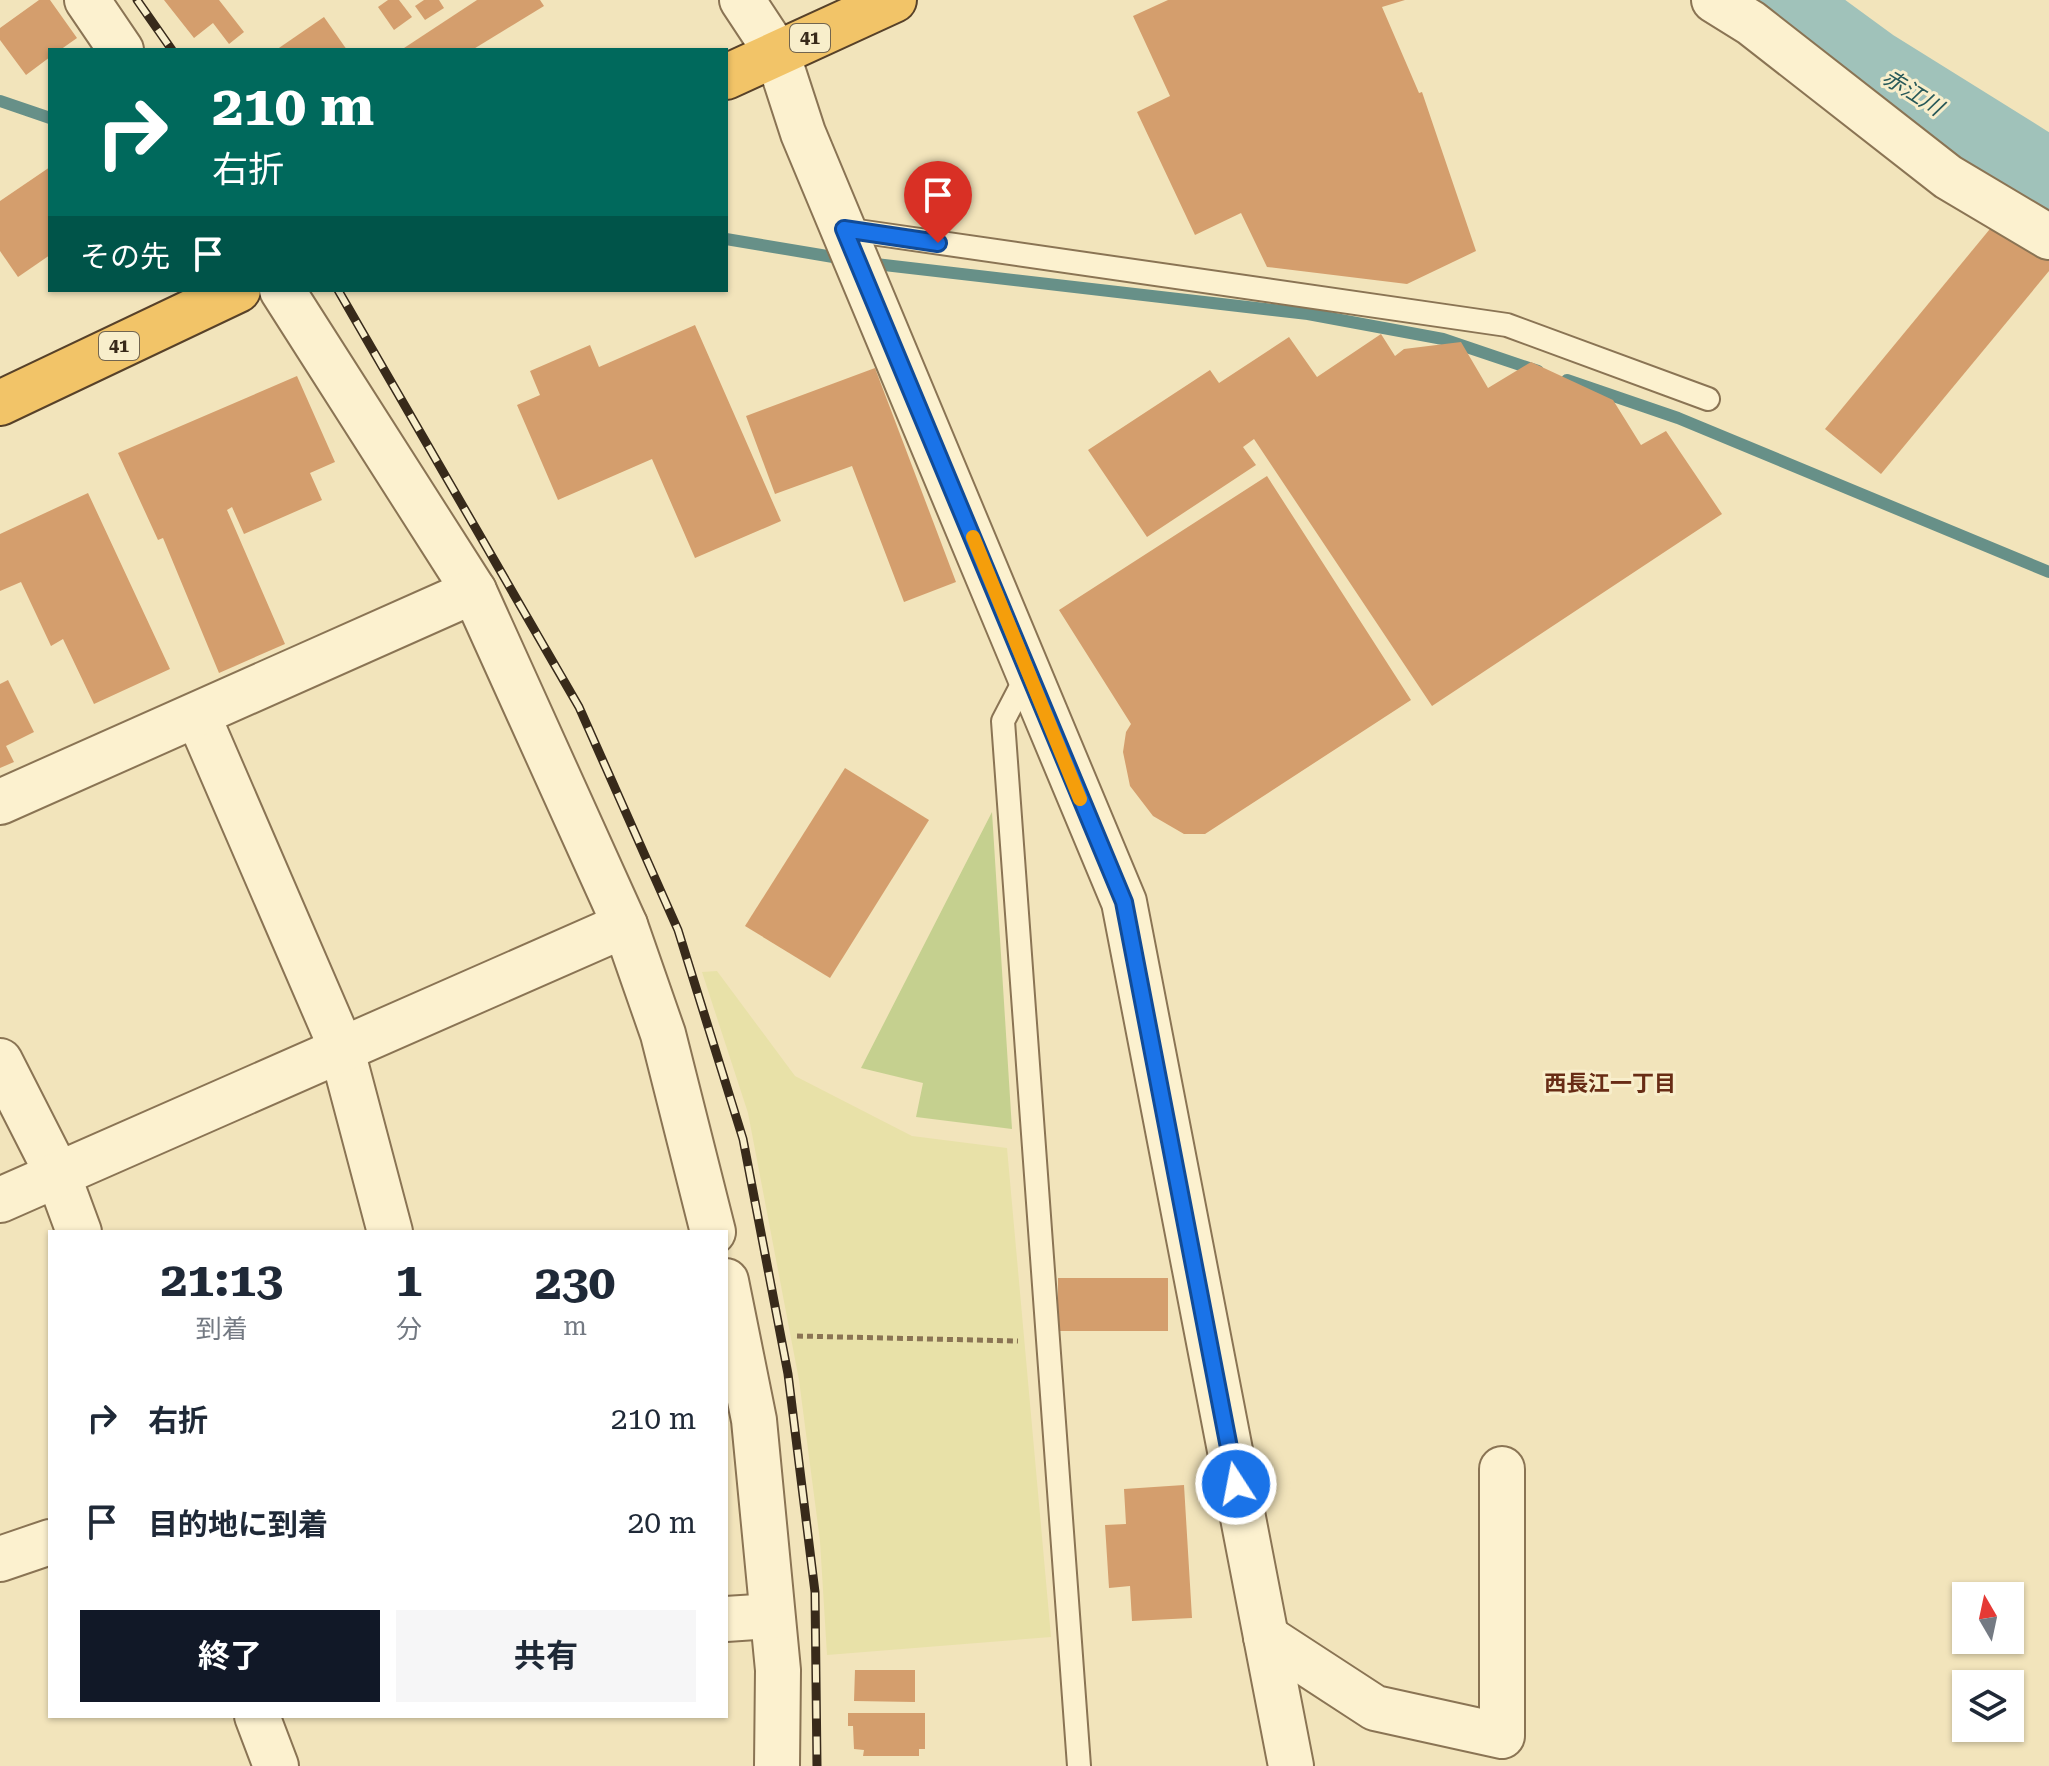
<!DOCTYPE html>
<html lang="ja">
<head>
<meta charset="utf-8">
<style>
	:root { --surface:#fff; --page:#f6f6f7; --text:#1f2937; --muted:#747a83; --accent:#111827 }
	body { margin:0; font-family:"Roboto Serif","Noto Sans JP",serif; background:var(--page); color:var(--text); height:100vh; display:flex; flex-direction:column; font-size:30px; white-space:nowrap }
	* { box-sizing:border-box; margin:0 }
	p { font-size:26px; color:var(--muted) }
	.icon { flex:none; width:44px; height:44px; fill:none; stroke:currentColor; stroke-width:2; stroke-linecap:round; stroke-linejoin:round }
	.map { position:relative; flex:1; overflow:hidden }
	.drawer { position:absolute; left:48px; top:1230px; width:680px; height:488px; display:flex; flex-direction:column; background:var(--surface); border-radius:0px; box-shadow:0 2px 6px #0004 }
	.drawer>* { flex:none }
	.guide { position:absolute; left:48px; top:48px; width:680px; height:244px; border-radius:0px; box-shadow:0 2px 6px #0004; background:#00695c; color:#fff; overflow:hidden }
	.needle { width:52px; rotate:351deg }
	.tools { position:absolute; left:1952px; top:1582px; display:grid; gap:16px }
	.tools a { display:grid; place-items:center; width:72px; height:72px; border-radius:0px; background:var(--surface); box-shadow:0 2px 6px #0004; font-size:40px }
	.pin { position:absolute; display:grid; place-items:center; width:68px; height:68px; color:#fff; margin:-82px -34px; border-radius:50% 50% 50% 0; rotate:-45deg; box-shadow:0 0 8px #0007 }
	.pin .icon { rotate:45deg }
	.me { position:absolute; width:88px; margin:-44px; rotate:349deg; stroke-linejoin:round; filter:drop-shadow(0 0 6px #0008) }
	.turn { display:flex; align-items:center; gap:28px; height:168px; padding:0 32px; font-size:36px }
	.turn .icon { width:104px; height:104px; stroke-width:2.5 }
	.turn b { display:block; font-size:56px; line-height:68px }
	.then { display:flex; align-items:center; height:76px; padding:0 32px; background:#0003; gap:16px; font-size:30px }
	.eta { display:flex; justify-content:space-evenly; align-items:center; height:136px; text-align:center }
	.eta b { font-size:48px; font-weight:700; line-height:56px }
	.action { display:flex; gap:16px; margin-top:auto; padding:16px 32px }
	.action a { flex:1; height:92px; border-radius:0px; background:var(--accent); color:#fff; font-size:32px; font-weight:700; line-height:92px; text-align:center }
	.action a+a { background:var(--page); color:var(--text) }
	ul { padding:0; list-style:none }
	li { display:flex; align-items:center; gap:24px; height:104px; padding:0 32px }
	li div { flex:1 }
	li b { display:block; font-size:30px }
	li em { font-style:normal }
	.map>svg:first-child { display:block }
	.farmland { fill:#e8e1a8 }
	.green { fill:#c5d08f }
	.lines { fill:none; stroke-linecap:round; stroke-linejoin:round }
	.stream { stroke:#679088; stroke-width:12 }
	.river { stroke:#a0c2ba; stroke-width:76 }
	.building { fill:#d49e6d }
	.service-casing { stroke:#8a7454; stroke-width:26 }
	.minor-casing { stroke:#8a7454; stroke-width:48 }
	.trunk-casing { stroke:#574129; stroke-width:48 }
	.path { stroke:#8a7454; stroke-width:5; stroke-dasharray:6 4; stroke-linecap:butt }
	.service { stroke:#fcf1cf; stroke-width:22 }
	.minor { stroke:#fcf1cf; stroke-width:44 }
	.trunk { stroke:#f2c468; stroke-width:44 }
	.rail-casing { stroke:#382a1a; stroke-width:9 }
	.rail { stroke:#f8eecb; stroke-width:6; stroke-dasharray:18; stroke-linecap:butt }
	.route-casing { stroke:#114b97; stroke-width:20 }
	.route { stroke:#1a73e8; stroke-width:14 }
	.slow { stroke:#f59e0b; stroke-width:14 }
	.labels { text-anchor:middle; stroke-width:6; stroke-linejoin:round; paint-order:stroke }
	.shield { fill:#f8eecb; stroke:#72654f; stroke-width:2 }
	.shield-label { font-size:18px; font-weight:bold; fill:#382a1a }
	.water-label { font-size:22px; font-style:italic; fill:#285959; stroke:#f8eecb }
	.neighbourhood-label { font-size:22px; font-weight:bold; fill:#682c15; stroke:#f8eecb }
</style>
</head>
<body>
<div class="map">
<svg width="2049" height="1766" viewBox="0 0 2049 1766">
	<rect width="100%" height="100%" fill="#f2e4bb"/>
	<!-- farmland -->
	<polygon class="farmland" points="717,971 795,1076 912,1136 1007,1148 1051,1637 827,1655 820,1541 799,1380 748,1113 702,972"/>
	<!-- green -->
	<polygon class="green" points="992,812 1012,1129 916,1117 923,1083 861,1068"/>
	<g class="lines">
		<!-- stream -->
		<g class="stream">
			<polyline points="0,101 50,118"/>
			<polyline points="726,239 845,259"/>
			<polyline points="867,263 1308,314 1443,339 1538,371"/>
			<polyline points="1567,380 1678,418 2049,572"/>
		</g>
		<!-- river -->
		<polyline class="river" points="1781,0 1871,66 2049,177"/>
	</g>
	<!-- building -->
	<g class="building">
		<polygon points="39,0 50,0 77,38 60,50 50,50 50,57 26,75 0,40 0,28"/>
		<polygon points="164,0 219,0 244,32 229,44 213,23 194,38"/>
		<polygon points="388,0 399,0 412,17 394,30 378,7"/>
		<polygon points="424,0 439,0 444,8 425,20 415,6"/>
		<polygon points="477,0 540,0 544,6 472,50 401,50"/>
		<polygon points="1168,0 1405,0 1382,7 1419,93 1422,92 1476,251 1407,284 1267,267 1241,213 1195,235 1137,112 1170,96 1133,16"/>
		<polygon points="324,17 347,50 276,50"/>
		<polygon points="50,167 50,255 18,277 0,251 0,201"/>
		<polygon points="1999,218 2049,260 2049,271 1881,474 1825,429"/>
		<polygon points="695,325 781,521 695,558 652,459 558,500 517,405 540,395 530,371 590,345 599,367"/>
		<polygon points="1381,334 1395,356 1404,349 1461,342 1488,388 1531,362 1613,400 1641,445 1666,431 1722,514 1432,706 1254,439 1243,447 1256,465 1147,537 1088,450 1210,370 1219,383 1289,337 1317,377"/>
		<polygon points="875,368 956,582 904,602 852,466 775,494 746,416"/>
		<polygon points="297,376 335,462 310,473 322,500 244,534 232,507 227,510 285,644 219,673 163,538 158,540 118,453"/>
		<polygon points="1267,476 1411,700 1205,834 1184,834 1153,816 1130,786 1123,752 1126,732 1131,724 1059,610"/>
		<polygon points="88,493 170,669 94,704 63,639 51,646 21,582 0,591 0,534"/>
		<polygon points="8,680 34,732 6,746 14,762 0,768 0,684"/>
		<polygon points="845,768 929,820 830,978 745,926"/>
		<rect x="1058" y="1278" width="110" height="53"/>
		<polygon points="1184,1485 1192,1618 1132,1621 1130,1586 1109,1588 1105,1525 1126,1524 1124,1489"/>
		<polygon points="855,1670 915,1670 915,1702 854,1701"/>
		<polygon points="848,1713 925,1713 925,1749 919,1749 919,1756 863,1756 864,1750 854,1749 853,1726 848,1726"/>
	</g>
	<g class="lines">
		<!-- service casing -->
		<g class="service-casing">
			<g id="service">
				<polyline points="844,229 1507,325 1708,399"/>
				<polyline points="1027,675 1003,721 1079,1766"/>
			</g>
		</g>
		<!-- minor casing -->
		<g class="minor-casing">
			<g id="minor">
				<polyline points="87,0 121,50"/>
				<polyline points="742,0 777,53 803,133 1124,902 1291,1766"/>
				<polyline points="1714,0 1751,23 1948,177 2049,237"/>
				<polyline points="282,290 474,591 625,925 663,1034 713,1232"/>
				<polyline points="198,716 341,1047 390,1232"/>
				<polyline points="0,802 474,591"/>
				<polyline points="0,1061 58,1175 79,1232"/>
				<polyline points="0,1200 625,925"/>
				<polyline points="726,1281 754,1420 778,1670 777,1766"/>
				<polyline points="0,1559 50,1542"/>
				<polyline points="726,1619 772,1616"/>
				<polyline points="1266,1637 1375,1708 1502,1736 1502,1469"/>
				<polyline points="257,1716 276,1766"/>
			</g>
		</g>
		<!-- trunk casing -->
		<g class="trunk-casing">
			<g id="trunk">
				<polyline points="726,77 894,0"/>
				<polyline points="0,403 238,290"/>
			</g>
		</g>
		<!-- path -->
		<polyline class="path" points="797,1336 1018,1341"/>
		<!-- service -->
		<use href="#service" class="service"/>
		<!-- minor -->
		<use href="#minor" class="minor"/>
		<!-- trunk -->
		<use href="#trunk" class="trunk"/>
		<!-- rail casing -->
		<g class="rail-casing">
			<g id="rail">
				<polyline points="137,0 172,50"/>
				<polyline points="338,290 579,707 678,930 743,1139 788,1374 815,1592 817,1766"/>
			</g>
		</g>
		<!-- rail -->
		<use href="#rail" class="rail"/>
	</g>
	<g class="lines">
		<!-- route casing -->
		<g class="route-casing">
			<polyline id="route" points="938,243 844,229 1124,902 1236,1484"/>
		</g>
		<!-- route -->
		<use href="#route" class="route"/>
		<!-- slow -->
		<polyline class="slow" points="973,537 1080,799"/>
	</g>
	<g class="labels">
		<!-- shield labels -->
		<g class="shield">
			<rect x="790" y="24" width="40" height="28" rx="6"/>
			<rect x="99" y="332" width="40" height="28" rx="6"/>
		</g>
		<g class="shield-label">
			<text x="810" y="44">41</text>
			<text x="119" y="352">41</text>
		</g>
		<!-- water labels -->
		<g class="water-label">
			<text transform="translate(1913 92) rotate(32)" y="8">赤江川</text>
		</g>
		<!-- neighbourhood labels -->
		<g class="neighbourhood-label">
			<text x="1610" y="1091">西長江一丁目</text>
		</g>
	</g>
</svg>
<div class="tools">
<a><svg class="needle" viewBox="-14 -14 28 28"><path d="M0-13l5 13h-10z" fill="#e53935"/><path d="M0 13l5-13h-10z" fill="#747a83"/></svg></a>
<a><svg class="icon" aria-label="layers" viewBox="0 0 24 24"><path d="M12 4l9 5-9 5-9-5zM3 14l9 5 9-5"/></svg></a>
</div>
<div class="pin" style="left:938px;top:243px;background:#d93025"><svg class="icon" aria-label="arrive" viewBox="0 0 24 24"><path d="M6 21V4h12l-3 4 3 4H6"/></svg></div>
<svg class="me" style="left:1236px;top:1484px" viewBox="-20 -20 40 40"><circle r="17" fill="#1a73e8" stroke="#fff" stroke-width="3"/><path d="M0-11L8 9 0 5-8 9z" fill="#fff"/></svg>
<div class="guide">
<div class="turn"><svg class="icon" aria-label="right" viewBox="0 0 24 24"><path d="M7 20v-9h11M14 6l5 5-5 5"/></svg><div><b>210 m</b>右折</div></div>
<div class="then">その先<svg class="icon" aria-label="arrive" viewBox="0 0 24 24"><path d="M6 21V4h12l-3 4 3 4H6"/></svg></div>
</div>
<section class="drawer">
<div class="eta">
<div><b>21:13</b><p>到着</p></div>
<div><b>1</b><p>分</p></div>
<div><b>230</b><p>m</p></div>
</div>
<ul>
<li><svg class="icon" aria-label="right" viewBox="0 0 24 24"><path d="M7 20v-9h11M14 6l5 5-5 5"/></svg><div><b>右折</b></div><em>210 m</em></li>
<li><svg class="icon" aria-label="arrive" viewBox="0 0 24 24"><path d="M6 21V4h12l-3 4 3 4H6"/></svg><div><b>目的地に到着</b></div><em>20 m</em></li>
</ul>
<div class="action"><a>終了</a><a>共有</a></div>
</section>
</div>
</body>
</html>
